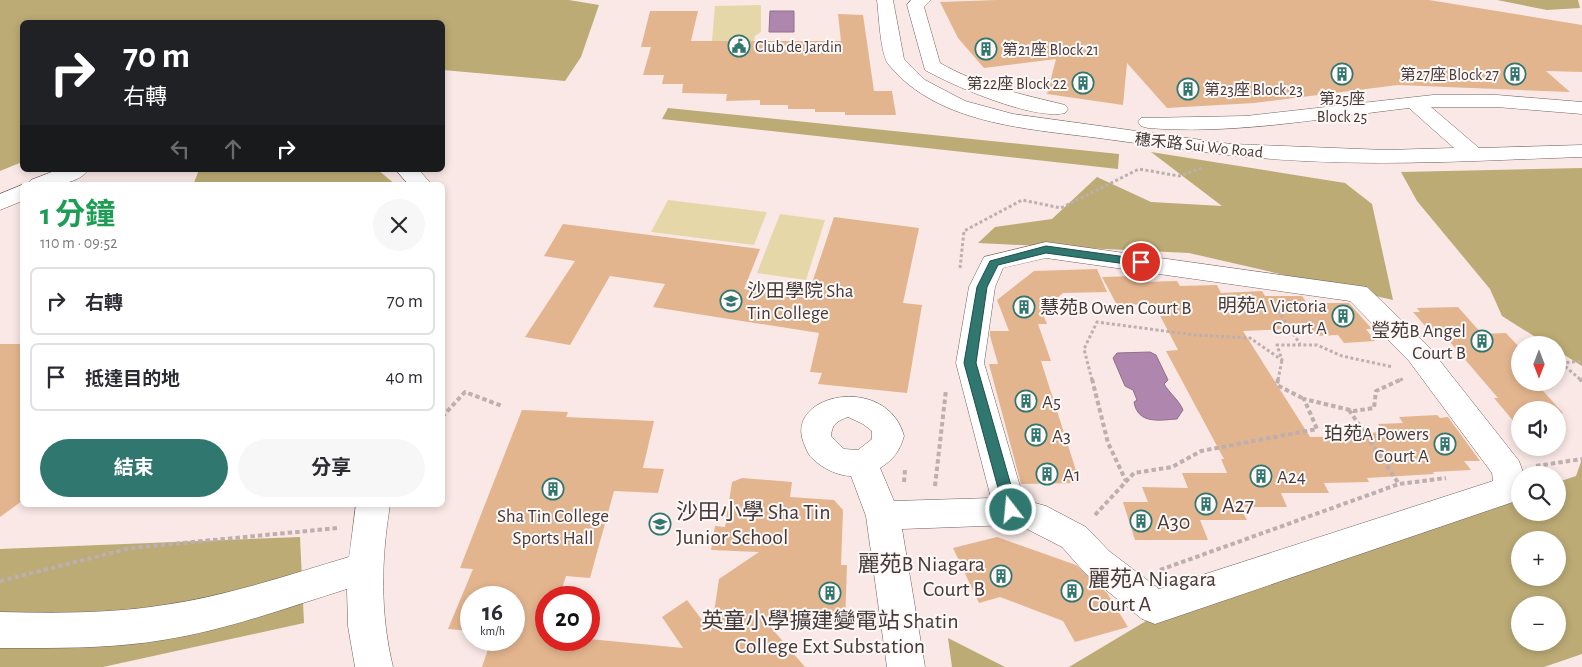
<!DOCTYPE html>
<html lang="zh-TW">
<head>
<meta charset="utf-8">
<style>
	:root { --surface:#fff; --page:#f7f7f7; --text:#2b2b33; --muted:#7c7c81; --line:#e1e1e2; --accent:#307770 }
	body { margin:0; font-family:"Alegreya Sans","Noto Sans TC",sans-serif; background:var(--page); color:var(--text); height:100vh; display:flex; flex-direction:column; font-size:19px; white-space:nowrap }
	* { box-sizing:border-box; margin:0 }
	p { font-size:16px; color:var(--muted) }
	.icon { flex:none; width:28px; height:28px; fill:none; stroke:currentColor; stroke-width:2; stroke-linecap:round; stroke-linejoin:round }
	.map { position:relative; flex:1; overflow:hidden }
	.drawer { position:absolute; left:20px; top:182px; width:425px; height:325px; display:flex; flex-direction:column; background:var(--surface); border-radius:8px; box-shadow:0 2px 8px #0003 }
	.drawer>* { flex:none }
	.hud { position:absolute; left:20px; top:20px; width:425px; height:152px; border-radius:8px; box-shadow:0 2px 8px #0003; background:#202124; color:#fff; overflow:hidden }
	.needle { width:32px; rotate:180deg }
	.controls { position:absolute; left:1511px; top:336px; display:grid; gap:10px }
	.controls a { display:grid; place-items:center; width:55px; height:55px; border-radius:50%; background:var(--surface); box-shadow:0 2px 8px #0003; font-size:25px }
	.speed { position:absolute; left:460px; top:586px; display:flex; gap:10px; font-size:25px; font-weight:700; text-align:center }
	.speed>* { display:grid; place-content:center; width:65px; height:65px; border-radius:50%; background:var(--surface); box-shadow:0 2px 8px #0003; line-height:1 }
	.speed small { font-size:12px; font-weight:400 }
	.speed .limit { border:8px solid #d22; background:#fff; color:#111 }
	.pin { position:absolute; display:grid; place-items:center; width:42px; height:42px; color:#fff; margin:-21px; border:2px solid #fff; border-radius:50%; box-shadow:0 1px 5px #0007 }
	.me { position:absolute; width:55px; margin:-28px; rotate:344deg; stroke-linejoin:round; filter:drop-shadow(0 0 4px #0008) }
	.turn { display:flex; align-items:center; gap:18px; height:105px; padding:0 20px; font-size:22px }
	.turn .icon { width:65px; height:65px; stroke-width:2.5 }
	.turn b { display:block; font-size:35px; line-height:42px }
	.lanes { display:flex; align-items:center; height:48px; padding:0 20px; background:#0003; justify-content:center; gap:25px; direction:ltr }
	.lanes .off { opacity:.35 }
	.round { display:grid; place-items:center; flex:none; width:52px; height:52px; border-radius:26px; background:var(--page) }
	.headline { display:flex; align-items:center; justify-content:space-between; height:85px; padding:0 20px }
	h1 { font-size:30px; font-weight:700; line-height:38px; color:#1e9e55 }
	.primary-button { display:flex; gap:10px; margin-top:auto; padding:10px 20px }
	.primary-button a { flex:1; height:58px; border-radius:30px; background:var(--accent); color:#fff; font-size:20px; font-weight:700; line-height:58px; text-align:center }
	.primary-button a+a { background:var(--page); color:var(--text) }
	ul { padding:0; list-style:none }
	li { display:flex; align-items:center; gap:15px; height:68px; margin:0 10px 8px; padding:0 10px; border:2px solid var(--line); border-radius:8px }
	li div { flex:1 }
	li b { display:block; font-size:19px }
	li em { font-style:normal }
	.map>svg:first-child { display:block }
	.green { fill:#e6d7a9 }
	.forest { fill:#bcab75; fill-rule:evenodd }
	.water { fill:#af86ad; stroke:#8e708a }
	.building { fill:#e3b58f }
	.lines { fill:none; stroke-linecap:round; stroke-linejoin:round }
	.minor-casing { stroke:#6f615e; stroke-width:1 }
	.path-far1 { stroke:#bdafad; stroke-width:3; stroke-dasharray:3 2.5; stroke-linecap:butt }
	.path { stroke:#bdafad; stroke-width:4; stroke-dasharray:4.5 3; stroke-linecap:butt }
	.minor { fill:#fff; fill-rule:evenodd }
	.route { fill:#307770; stroke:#1f4d49 }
	.labels { text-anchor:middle; stroke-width:4; stroke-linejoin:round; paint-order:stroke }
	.far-poi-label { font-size:16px; fill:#423b3a; stroke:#fff8f7; text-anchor:start }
	.far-street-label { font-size:16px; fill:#423b3a; stroke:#fff8f7 }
	.poi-label { font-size:19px; fill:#423b3a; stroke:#fff8f7; text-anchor:start }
	.near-poi-label { font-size:22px; fill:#423b3a; stroke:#fff8f7; text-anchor:start }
</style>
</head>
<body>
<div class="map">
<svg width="1582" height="667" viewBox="0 0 1582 667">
	<rect width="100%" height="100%" fill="#f9e8e5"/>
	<!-- green -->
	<g class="green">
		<polygon points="761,5 761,32 755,36 754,41 712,41 715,6"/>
		<polygon points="668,200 767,212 754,245 651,232"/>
		<polygon points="780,214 825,220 806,280 757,273"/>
	</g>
	<!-- forest -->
	<g class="forest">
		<polygon points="0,0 569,0 599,5 581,57 565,81 443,70 442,22 22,22 22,162 0,171"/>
		<polygon points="1497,0 1578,0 1580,8 1547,10"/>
		<polygon points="668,108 1119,154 1118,169 662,119"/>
		<polygon points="1151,152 1345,183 1372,204 1393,300 1189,253 978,243 995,227 1052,219 1097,177 1151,202 1222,206"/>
		<polygon points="1582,168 1582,366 1558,351 1558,345 1548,345 1502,316 1490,289 1417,201 1401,172"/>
		<polygon points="199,170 378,170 396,185 193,185"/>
		<path d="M 1582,459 L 1582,654 L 1544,667 L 1069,667 L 1151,618 L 1520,494 L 1520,512 L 1558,512 L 1558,482 L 1576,476 ZM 1520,540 L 1558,540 L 1558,578 L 1520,578 ZM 1520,605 L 1558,605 L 1558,642 L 1520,642 Z"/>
		<polygon points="300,537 304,623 103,667 0,667 0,549"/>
		<polygon points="948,638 1005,667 952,667"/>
	</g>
	<!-- water -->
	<g class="water">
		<polygon points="770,11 794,11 794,32 769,32"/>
		<path d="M 1150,352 L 1156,355 L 1168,380 L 1164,384 C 1170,394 1179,400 1183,410 L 1177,419 C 1160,420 1138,425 1134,402 L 1137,400 L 1133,390 L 1125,386 L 1113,358 L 1117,353 Z"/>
	</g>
	<!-- building -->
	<g class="building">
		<polygon points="997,0 1429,0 1582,25 1582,72 1546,71 1570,92 1398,85 1254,103 1167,108 1127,63 1123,105 1047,94 1056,59 984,68 958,38 940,2"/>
		<polygon points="650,11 698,11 691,41 841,41 838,14 863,15 874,91 892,91 896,115 845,115 845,112 815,112 815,109 788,109 788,105 760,105 760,100 726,101 727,94 682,93 683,84 662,84 664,75 643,75 651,47 641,47"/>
		<polygon points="834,217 919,228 903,303 922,305 907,393 818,384 822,373 810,372 819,333 653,307 665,284 610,276 570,345 525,337 575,261 544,256 563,224 760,249 744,289 807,298"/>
		<polygon points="1097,269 1107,292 1063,293 1042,312 1047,324 1038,324 1051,361 1041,361 1080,483 1021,484 989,364 998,364 990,336 990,331 1009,331 997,300 1034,271"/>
		<polygon points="1138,276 1141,282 1177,281 1180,286 1217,285 1221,293 1262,291 1265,296 1302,296 1307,303 1349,303 1372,329 1366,329 1375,341 1344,343 1338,335 1315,336 1309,328 1243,331 1310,437 1371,436 1368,433 1384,432 1378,424 1403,423 1399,417 1437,415 1440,418 1448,417 1480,461 1464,461 1471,470 1433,472 1434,474 1367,478 1369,482 1324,483 1329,493 1281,493 1287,507 1240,507 1247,520 1200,520 1208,540 1135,540 1123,502 1148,502 1142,487 1188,488 1182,473 1227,473 1221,459 1224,459 1166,351 1178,350 1154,304 1117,305 1102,277"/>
		<polygon points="1458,307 1482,334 1506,333 1520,348 1520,382 1535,382 1563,413 1558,414 1558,410 1520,410 1520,429 1494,398 1498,398 1444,335 1433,335 1413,312 1420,312 1417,308"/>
		<polygon points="0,344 22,344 22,501 0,517"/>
		<polygon points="522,410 568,412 566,417 654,421 643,468 664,469 658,493 614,491 590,578 566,576 559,598 546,598 546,640 589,639 683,648 662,617 687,600 711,632 719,579 759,552 711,550 715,526 725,527 732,482 742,478 792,482 790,497 834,500 843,510 841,565 847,565 845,623 762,617 805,667 482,667 491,640 514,640 514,598 471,598 471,631 448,629 473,569 460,568"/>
		<polygon points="997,537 1076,565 1107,593 1128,627 1075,642 1063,621 1000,597 979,603 953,548"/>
	</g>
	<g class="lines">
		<!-- minor casing -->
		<g class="minor-casing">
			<g id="minor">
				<path d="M 877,0 L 893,0 L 904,59 L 925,80 L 965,101 L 1013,114 L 1231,144 L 1386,150 L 1454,148 L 1409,108 C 1322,118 1236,135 1148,128 L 1141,126 L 1138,122 L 1141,118 L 1246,116 L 1433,95 L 1497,95 L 1582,102 L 1582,114 L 1497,107 L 1431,107 L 1479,148 L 1582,145 L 1582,157 C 1489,160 1397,166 1304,161 C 1237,158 1172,148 1106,139 C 1033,129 939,126 889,65 C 880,55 879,14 877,0 Z"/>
				<path d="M 911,0 L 931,0 L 924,7 L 940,63 C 980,86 1021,94 1065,105 L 1068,109 L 1065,113 C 1035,121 953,86 925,70 L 907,5 Z"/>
				<path d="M 57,170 L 88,170 C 76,187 46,185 28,185 L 31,180 Z"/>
				<polygon points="396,170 419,170 432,185 409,185"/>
				<polygon points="22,185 22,201 0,210 0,194"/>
				<path d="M 1046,242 L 1367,287 L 1429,347 L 1519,461 L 1524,475 L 1520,475 L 1520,496 L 1516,501 L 1155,624 L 1142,619 L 1085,573 L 1062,547 L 1027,529 L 1011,525 L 902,529 L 925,667 L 887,667 L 866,516 L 851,476 C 838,476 822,468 813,459 C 809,456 807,451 805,446 C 780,394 887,372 904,436 C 900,451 893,460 880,468 L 894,501 L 991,498 L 956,363 L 969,287 L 984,257 ZM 1046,258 L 1350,301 L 1409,361 L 1492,473 L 1493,481 L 1159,589 L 1109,551 L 1086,527 L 1046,506 L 1024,500 L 984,363 L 995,287 L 1003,268 ZM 848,417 L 863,424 L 872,431 L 872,439 L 858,450 L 844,449 L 831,436 C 832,424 837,421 848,417 Z"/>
				<path d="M 356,505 L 390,505 C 381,560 380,613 393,667 L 355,667 L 348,626 L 347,589 C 286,608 226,630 163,640 C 110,649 54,648 0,648 L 0,612 C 54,613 110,614 164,605 C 227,596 288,575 349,557 Z"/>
			</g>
		</g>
		<!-- path-far1 -->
		<g class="path-far1">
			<polyline points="960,268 964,231 1022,200 1061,208 1139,169 1179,176 1202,168"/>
			<polyline points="1275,306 1300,344"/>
			<polyline points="1561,363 1581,380"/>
			<polyline points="1561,363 1582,361"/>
			<polyline points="1092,380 1084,349 1097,322 1195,335 1250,338 1282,360 1277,345 1317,345 1342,356 1393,367"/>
			<polyline points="1278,380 1282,360"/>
			<polyline points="1400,380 1405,378"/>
		</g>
		<!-- path -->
		<g class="path">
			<polyline points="1092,379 1108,443 1126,481"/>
			<polyline points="1278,379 1277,385 1304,399"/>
			<polyline points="1580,379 1582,381"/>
			<polyline points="1349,410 1399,484"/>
			<polyline points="442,417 465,392 502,406"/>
			<polyline points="1536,466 1582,459"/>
			<polyline points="904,482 905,469"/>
			<polyline points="935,486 946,390"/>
			<polyline points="1095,515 1134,473 1172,467 1201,451 1317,429 1304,399 1354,411 1374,408 1376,391 1402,379"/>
			<polyline points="1160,570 1399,484 1446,478"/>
			<polyline points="0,581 131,548 338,528"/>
		</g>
		<!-- minor -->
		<use href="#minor" class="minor"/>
	</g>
	<!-- route -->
	<polygon class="route" points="1046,246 1141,259 1147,262 1141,266 1046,253 998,265 987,287 976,363 1018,510 1016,515 1006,515 1004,510 964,363 977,287 990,261"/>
	<!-- icons -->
	<defs>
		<g id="civic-ring" transform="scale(1.125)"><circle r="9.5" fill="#fff8f7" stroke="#307770" stroke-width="1.5"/><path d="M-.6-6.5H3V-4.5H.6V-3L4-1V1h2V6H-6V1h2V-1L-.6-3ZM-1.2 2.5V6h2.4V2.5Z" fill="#307770"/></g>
		<g id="building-ring" transform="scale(1.125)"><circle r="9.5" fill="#fff8f7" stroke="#307770" stroke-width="1.5"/><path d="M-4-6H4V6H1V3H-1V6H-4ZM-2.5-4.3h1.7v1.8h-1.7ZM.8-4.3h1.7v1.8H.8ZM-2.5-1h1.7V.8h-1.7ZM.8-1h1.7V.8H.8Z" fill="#307770"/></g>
		<g id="school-ring" transform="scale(1.125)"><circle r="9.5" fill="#fff8f7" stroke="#307770" stroke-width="1.5"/><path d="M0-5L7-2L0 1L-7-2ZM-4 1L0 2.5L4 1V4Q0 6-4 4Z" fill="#307770"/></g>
	</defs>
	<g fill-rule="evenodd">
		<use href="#civic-ring" x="739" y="46"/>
		<use href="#building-ring" x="986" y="49"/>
		<use href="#building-ring" x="1342" y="74"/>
		<use href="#building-ring" x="1515" y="74"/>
		<use href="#building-ring" x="1083" y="83"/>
		<use href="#building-ring" x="1188" y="89"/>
		<use href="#school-ring" x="731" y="301"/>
		<use href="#building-ring" x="1024" y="307"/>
		<use href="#building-ring" x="1343" y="316"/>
		<use href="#building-ring" x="1482" y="341"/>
		<use href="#building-ring" x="1026" y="401"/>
		<use href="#building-ring" x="1036" y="435"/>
		<use href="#building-ring" x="1445" y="444"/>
		<use href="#building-ring" x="1047" y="474"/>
		<use href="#building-ring" x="1261" y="476"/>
		<use href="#building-ring" x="553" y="489"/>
		<use href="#building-ring" x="1206" y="504"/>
		<use href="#building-ring" x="1141" y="521"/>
		<use href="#school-ring" x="660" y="524"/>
		<use href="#building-ring" x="1001" y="576"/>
		<use href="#building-ring" x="1072" y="591"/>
		<use href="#building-ring" x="830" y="593"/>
	</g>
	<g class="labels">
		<!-- far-poi labels -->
		<g class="far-poi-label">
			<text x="755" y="52">Club de Jardin</text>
			<text x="1002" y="55">第21座 Block 21</text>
			<text x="1499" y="80" text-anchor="end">第27座 Block 27</text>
			<text x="1067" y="89" text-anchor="end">第22座 Block 22</text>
			<text x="1204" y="95">第23座 Block 23</text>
			<text x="1342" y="104" text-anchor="middle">第25座<tspan x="1342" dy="18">Block 25</tspan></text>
		</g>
		<!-- far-street labels -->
		<g class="far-street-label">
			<text transform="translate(1199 145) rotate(6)" y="6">穗禾路 Sui Wo Road</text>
		</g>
		<!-- poi labels -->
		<g class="poi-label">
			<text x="747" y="297">沙田學院 Sha<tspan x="747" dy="22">Tin College</tspan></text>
			<text x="1327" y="312" text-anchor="end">明苑A Victoria<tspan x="1327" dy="22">Court A</tspan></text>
			<text x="1040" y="314">慧苑B Owen Court B</text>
			<text x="1466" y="337" text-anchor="end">瑩苑B Angel<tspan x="1466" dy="22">Court B</tspan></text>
			<text x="1042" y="408">A5</text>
			<text x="1429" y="440" text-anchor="end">珀苑A Powers<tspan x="1429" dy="22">Court A</tspan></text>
			<text x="1052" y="442">A3</text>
			<text x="1063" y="481">A1</text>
			<text x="1277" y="483">A24</text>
			<text x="553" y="522" text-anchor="middle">Sha Tin College<tspan x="553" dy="22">Sports Hall</tspan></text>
		</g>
		<!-- near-poi labels -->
		<g class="near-poi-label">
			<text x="1222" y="512">A27</text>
			<text x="676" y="519">沙田小學 Sha Tin<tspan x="676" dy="25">Junior School</tspan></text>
			<text x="1157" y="529">A30</text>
			<text x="985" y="571" text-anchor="end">麗苑B Niagara<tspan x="985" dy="25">Court B</tspan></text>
			<text x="1088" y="586">麗苑A Niagara<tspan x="1088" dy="25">Court A</tspan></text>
			<text x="830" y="628" text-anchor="middle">英童小學擴建變電站 Shatin<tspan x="830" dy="25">College Ext Substation</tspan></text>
		</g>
	</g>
</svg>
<div class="controls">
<a><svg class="needle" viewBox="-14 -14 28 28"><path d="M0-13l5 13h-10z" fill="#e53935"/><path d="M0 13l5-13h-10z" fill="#7c7c81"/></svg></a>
<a><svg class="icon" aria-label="sound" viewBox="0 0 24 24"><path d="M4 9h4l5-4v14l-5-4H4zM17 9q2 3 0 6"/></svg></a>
<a><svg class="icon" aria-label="search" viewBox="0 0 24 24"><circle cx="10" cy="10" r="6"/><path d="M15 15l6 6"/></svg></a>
<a>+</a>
<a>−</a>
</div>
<div class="speed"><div>16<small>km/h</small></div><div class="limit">20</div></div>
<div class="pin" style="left:1141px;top:262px;background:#d93025"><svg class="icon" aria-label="arrive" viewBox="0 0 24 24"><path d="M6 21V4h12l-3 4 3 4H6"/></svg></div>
<svg class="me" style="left:1011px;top:510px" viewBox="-20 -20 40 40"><circle r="17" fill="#307770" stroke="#fff" stroke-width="3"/><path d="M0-11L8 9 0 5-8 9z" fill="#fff"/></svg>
<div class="hud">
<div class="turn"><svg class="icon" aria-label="right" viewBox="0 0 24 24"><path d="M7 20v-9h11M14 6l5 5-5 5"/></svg><div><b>70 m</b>右轉</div></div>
<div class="lanes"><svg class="icon off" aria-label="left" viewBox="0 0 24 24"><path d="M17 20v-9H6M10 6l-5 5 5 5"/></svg><svg class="icon off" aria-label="ahead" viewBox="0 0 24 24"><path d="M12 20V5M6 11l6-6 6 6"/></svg><svg class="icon" aria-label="right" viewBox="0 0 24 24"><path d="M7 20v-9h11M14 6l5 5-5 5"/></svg></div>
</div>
<section class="drawer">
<div class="headline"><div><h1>1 分鐘</h1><p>110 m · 09:52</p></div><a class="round"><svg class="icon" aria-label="close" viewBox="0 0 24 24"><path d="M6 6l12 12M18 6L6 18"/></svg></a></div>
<ul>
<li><svg class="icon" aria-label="right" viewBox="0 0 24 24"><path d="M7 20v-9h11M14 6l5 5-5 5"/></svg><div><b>右轉</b></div><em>70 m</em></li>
<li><svg class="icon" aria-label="arrive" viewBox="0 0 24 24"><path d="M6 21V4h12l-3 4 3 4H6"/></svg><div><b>抵達目的地</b></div><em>40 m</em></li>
</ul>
<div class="primary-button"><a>結束</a><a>分享</a></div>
</section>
</div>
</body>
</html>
